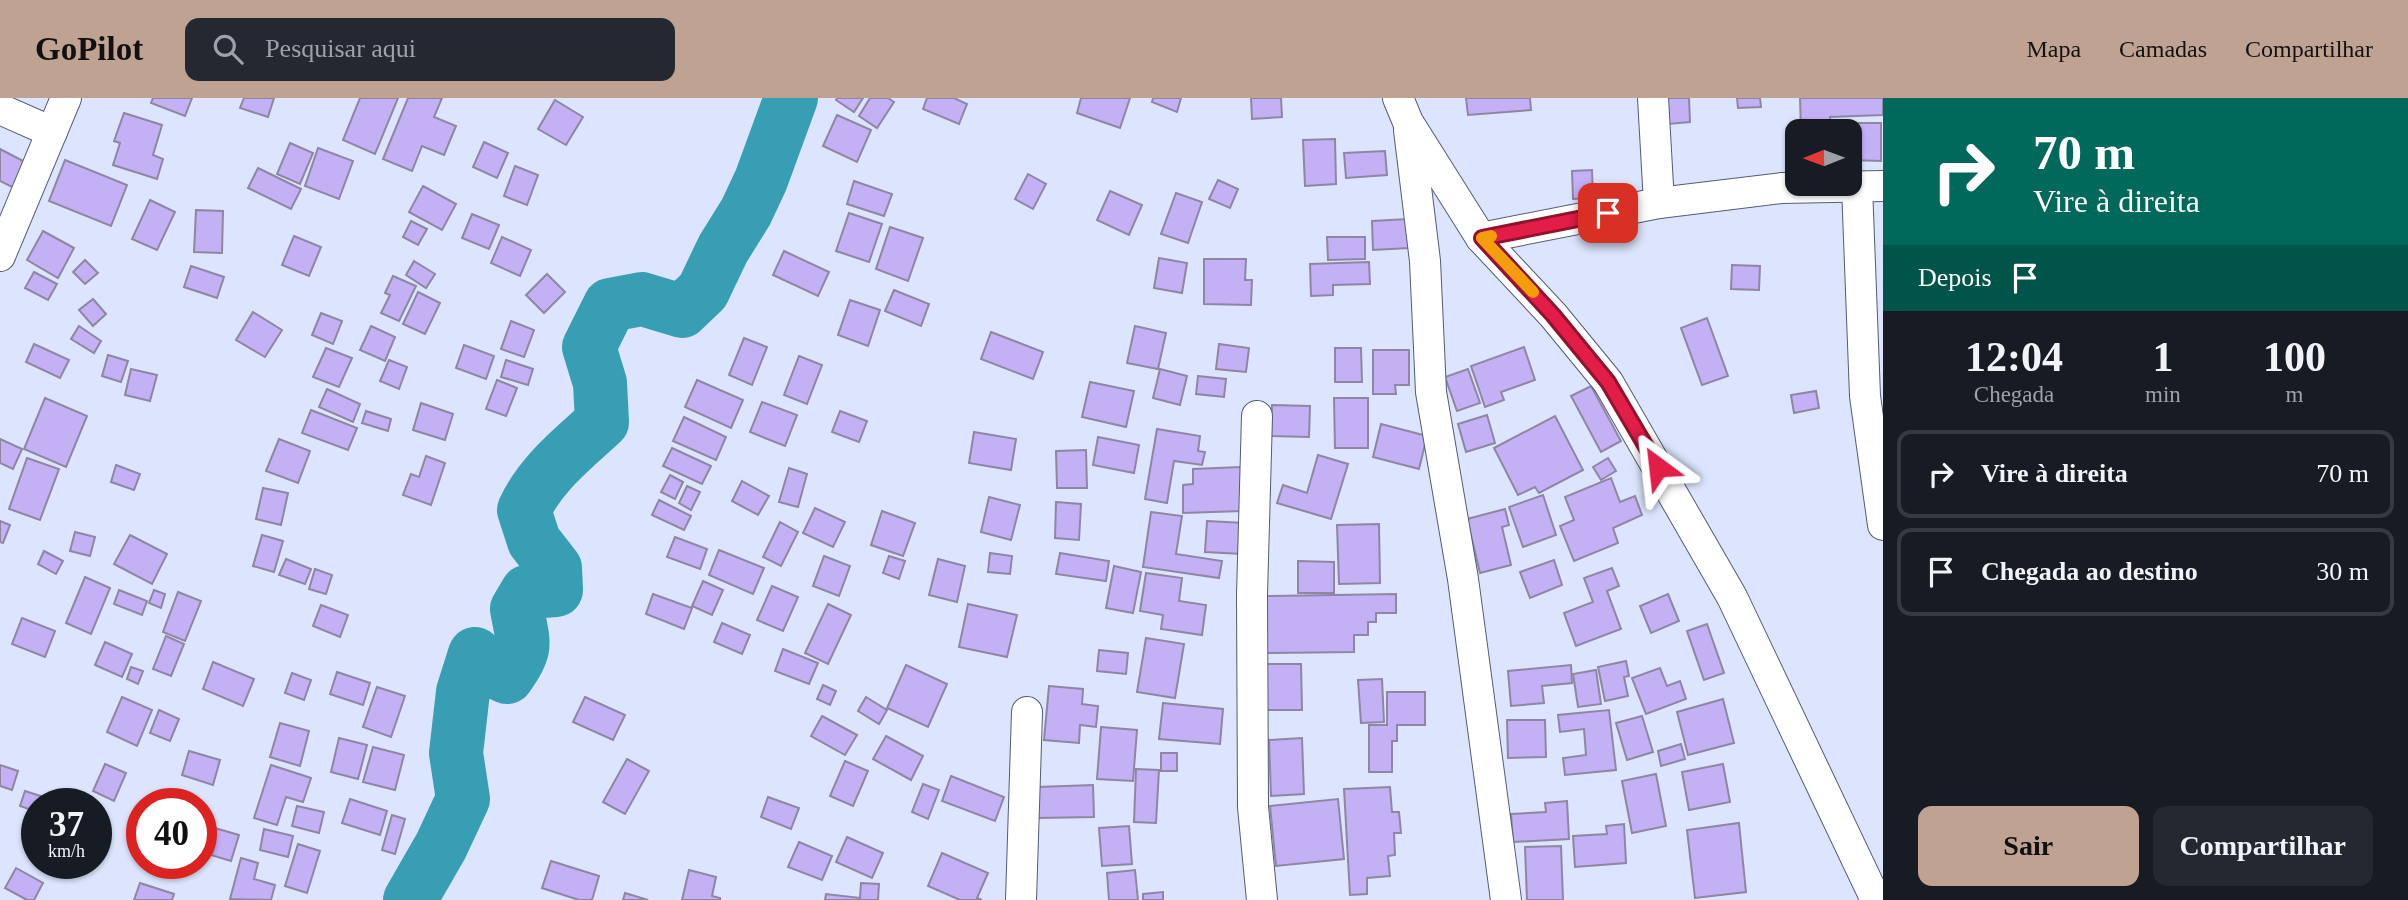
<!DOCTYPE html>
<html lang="pt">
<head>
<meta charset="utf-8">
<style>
	:root { --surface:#171b24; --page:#242831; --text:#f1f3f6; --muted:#9ea1a6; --line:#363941; --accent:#c0a293 }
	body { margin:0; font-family:"Times New Roman",serif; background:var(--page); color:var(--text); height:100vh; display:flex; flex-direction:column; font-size:26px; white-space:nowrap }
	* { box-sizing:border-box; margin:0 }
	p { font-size:23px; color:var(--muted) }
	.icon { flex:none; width:38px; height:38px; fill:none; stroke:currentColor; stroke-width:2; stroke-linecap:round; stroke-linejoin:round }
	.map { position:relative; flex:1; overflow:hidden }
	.drawer { display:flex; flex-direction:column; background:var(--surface); width:525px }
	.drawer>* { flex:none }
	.top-card { background:#00695c; color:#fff; overflow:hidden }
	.needle { width:46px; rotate:269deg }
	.tools { position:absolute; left:1785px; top:21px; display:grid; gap:14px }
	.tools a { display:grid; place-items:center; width:77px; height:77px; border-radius:14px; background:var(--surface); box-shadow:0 2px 5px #0004; font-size:35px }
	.speed { position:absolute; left:21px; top:690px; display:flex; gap:14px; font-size:35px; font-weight:700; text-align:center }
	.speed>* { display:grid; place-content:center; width:91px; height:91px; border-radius:50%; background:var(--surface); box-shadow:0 2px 5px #0004; line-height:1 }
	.speed small { font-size:18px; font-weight:400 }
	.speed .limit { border:10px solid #d22; background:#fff; color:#111 }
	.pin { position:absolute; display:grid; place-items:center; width:60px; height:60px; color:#fff; margin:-30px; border-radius:14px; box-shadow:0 4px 10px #0006 }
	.me { position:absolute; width:77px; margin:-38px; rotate:330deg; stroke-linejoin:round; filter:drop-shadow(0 0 5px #0008) }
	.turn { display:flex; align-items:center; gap:24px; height:147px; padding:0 35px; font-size:32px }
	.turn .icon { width:91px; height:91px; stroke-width:2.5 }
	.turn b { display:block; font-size:49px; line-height:60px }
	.then { display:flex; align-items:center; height:66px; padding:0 35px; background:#0003; gap:14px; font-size:26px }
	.eta { display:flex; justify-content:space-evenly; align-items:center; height:119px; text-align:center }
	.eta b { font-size:42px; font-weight:700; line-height:49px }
	.primary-button { display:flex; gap:14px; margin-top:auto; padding:14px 35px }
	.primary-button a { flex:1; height:80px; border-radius:14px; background:var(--accent); color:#111; font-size:28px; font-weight:700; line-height:80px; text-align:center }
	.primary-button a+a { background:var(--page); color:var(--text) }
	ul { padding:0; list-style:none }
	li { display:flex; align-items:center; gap:21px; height:88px; margin:0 14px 10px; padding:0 21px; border:4px solid var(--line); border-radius:14px }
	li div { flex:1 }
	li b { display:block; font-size:26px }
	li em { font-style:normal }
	header { display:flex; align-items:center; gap:42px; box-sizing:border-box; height:98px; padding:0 35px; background:var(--accent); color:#111 }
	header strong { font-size:33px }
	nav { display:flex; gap:38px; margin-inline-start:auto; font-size:24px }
	.search { width:490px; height:63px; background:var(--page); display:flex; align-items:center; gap:18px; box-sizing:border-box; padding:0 24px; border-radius:14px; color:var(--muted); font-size:26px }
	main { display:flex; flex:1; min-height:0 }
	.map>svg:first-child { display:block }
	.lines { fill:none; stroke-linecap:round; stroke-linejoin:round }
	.river { stroke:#389eb4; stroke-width:54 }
	.building { fill:#c3b0f5; stroke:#8e86a3; stroke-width:2 }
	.minor-casing { stroke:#525c75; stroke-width:32 }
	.minor { stroke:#fff; stroke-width:30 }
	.route-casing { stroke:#92132f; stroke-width:18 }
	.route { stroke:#e11d48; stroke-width:12 }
	.slow { stroke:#f59e0b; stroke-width:12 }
</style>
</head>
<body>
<header>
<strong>GoPilot</strong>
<div class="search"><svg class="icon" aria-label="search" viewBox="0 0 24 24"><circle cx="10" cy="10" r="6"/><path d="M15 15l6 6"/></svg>Pesquisar aqui</div>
<nav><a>Mapa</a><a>Camadas</a><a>Compartilhar</a></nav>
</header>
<main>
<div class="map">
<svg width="1883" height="802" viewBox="0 0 1883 802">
	<rect width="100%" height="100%" fill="#dce5fd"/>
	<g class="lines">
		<!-- river -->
		<path class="river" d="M 410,802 L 441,748 L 463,701 L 456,655 L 463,594 L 475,556 L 486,569 L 507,579 C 529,549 523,546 517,511 L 527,494 L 556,492 L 555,470 L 534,443 L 524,412 C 541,375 573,351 602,324 L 600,285 L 589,249 L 610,207 L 642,201 L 682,213 L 703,193 L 723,151 L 746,114 L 761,82 L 791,0"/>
	</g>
	<!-- building -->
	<g class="building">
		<polygon points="153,0 192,0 185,18 151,5"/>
		<polygon points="244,0 274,0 268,19 240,10"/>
		<polygon points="360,0 398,0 375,56 343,42"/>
		<polygon points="408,0 442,0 434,19 456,28 444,57 422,48 412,73 383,61"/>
		<polygon points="837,0 863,0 854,14 836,2"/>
		<polygon points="870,0 888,0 894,4 877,30 859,18"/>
		<polygon points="927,0 954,0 967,6 959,26 923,11"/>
		<polygon points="1081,0 1130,0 1120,30 1077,15"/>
		<polygon points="1153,0 1181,0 1177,14 1152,4"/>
		<polygon points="1251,0 1281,0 1282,19 1252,21"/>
		<polygon points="1466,0 1530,0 1531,12 1468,17"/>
		<polygon points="1666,0 1689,0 1690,24 1668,26"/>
		<polygon points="1737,0 1760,0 1761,9 1738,10"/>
		<polygon points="1800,0 1883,0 1883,17 1830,19 1831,33 1801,33"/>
		<polygon points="555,2 583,19 566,47 538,31"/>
		<polygon points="124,15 162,27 153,57 163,61 157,81 113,67 120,45 114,43"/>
		<polygon points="837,17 871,32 857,64 823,48"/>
		<polygon points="1849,25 1881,25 1881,63 1850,62"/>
		<polygon points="1335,41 1336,86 1305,88 1303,42"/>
		<polygon points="484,44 508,55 497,80 473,69"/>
		<polygon points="290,45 313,55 300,86 277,76"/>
		<polygon points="318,50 353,63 339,101 305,88"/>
		<polygon points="0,51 27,65 14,90 0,83"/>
		<polygon points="1385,53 1387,77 1346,80 1344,55"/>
		<polygon points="65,62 127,87 111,128 49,103"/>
		<polygon points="515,68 538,77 527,107 504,98"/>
		<polygon points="258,70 301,91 291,111 248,90"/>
		<polygon points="1592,72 1593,100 1573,101 1572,73"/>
		<polygon points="1028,76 1046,86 1033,111 1015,101"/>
		<polygon points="1218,82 1238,91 1230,110 1209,101"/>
		<polygon points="854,83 892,96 884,118 847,106"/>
		<polygon points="423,88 456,106 442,132 409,114"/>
		<polygon points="1110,93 1142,107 1129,137 1097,122"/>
		<polygon points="1176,95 1202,104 1188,145 1161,136"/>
		<polygon points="150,102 175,114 157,152 132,141"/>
		<polygon points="196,112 223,113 222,155 194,154"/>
		<polygon points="849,115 882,126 869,164 836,153"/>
		<polygon points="472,116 499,127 489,151 462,140"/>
		<polygon points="1408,121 1409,150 1373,152 1372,123"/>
		<polygon points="411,123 427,131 418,147 403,139"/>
		<polygon points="890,129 923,140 908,183 876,171"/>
		<polygon points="43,133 74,150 58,180 27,162"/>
		<polygon points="294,138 321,149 309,178 282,167"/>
		<polygon points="502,139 531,152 520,178 491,165"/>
		<polygon points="1327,139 1365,139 1365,161 1328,162"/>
		<polygon points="784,153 829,174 818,198 773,177"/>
		<polygon points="1159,160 1187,165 1182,195 1154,190"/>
		<polygon points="1204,161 1246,161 1245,182 1252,182 1251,207 1204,206"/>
		<polygon points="85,162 98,175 85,186 73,174"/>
		<polygon points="414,163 435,176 426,190 406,177"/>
		<polygon points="1369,164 1370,186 1333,187 1333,197 1311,198 1310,166"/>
		<polygon points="1732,167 1760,168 1759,192 1731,191"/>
		<polygon points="191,168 224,179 217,200 184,189"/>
		<polygon points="34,174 57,186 48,202 25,190"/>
		<polygon points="547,176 565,194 544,215 526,197"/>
		<polygon points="393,178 416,188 399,223 381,215 390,197 385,195"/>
		<polygon points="894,192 929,206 921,228 885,213"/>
		<polygon points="418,194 440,205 425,236 403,226"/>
		<polygon points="93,201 106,216 93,228 79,212"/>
		<polygon points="850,202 880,212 868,248 838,237"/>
		<polygon points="253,214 282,232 265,259 236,242"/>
		<polygon points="321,215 342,223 333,246 312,237"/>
		<polygon points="1707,220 1728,278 1702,287 1681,230"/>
		<polygon points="511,223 534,232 524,259 501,251"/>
		<polygon points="79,228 101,243 94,255 71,241"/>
		<polygon points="371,228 395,239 385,263 360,252"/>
		<polygon points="1135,228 1166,235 1158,271 1127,265"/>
		<polygon points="991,234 1043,254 1033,281 981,261"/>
		<polygon points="744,240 767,249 752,287 729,277"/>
		<polygon points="34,246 69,262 60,280 26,264"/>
		<polygon points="1219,246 1249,250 1246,274 1216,271"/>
		<polygon points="464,247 494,258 486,281 456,270"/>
		<polygon points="1524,249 1535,282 1501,294 1504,302 1485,309 1471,268"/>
		<polygon points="326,250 352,260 339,289 313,279"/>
		<polygon points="1335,250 1361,250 1362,284 1335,284"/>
		<polygon points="1373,252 1409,252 1409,287 1395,287 1396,296 1373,296"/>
		<polygon points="108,257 128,263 121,284 102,278"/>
		<polygon points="799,258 822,267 807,306 784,297"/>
		<polygon points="389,262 407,269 399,291 380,283"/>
		<polygon points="506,262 533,271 528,287 501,279"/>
		<polygon points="131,271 157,277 150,303 125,297"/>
		<polygon points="1160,271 1187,278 1180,307 1153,300"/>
		<polygon points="1468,271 1480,305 1457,313 1445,279"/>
		<polygon points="1198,278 1226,281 1224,299 1196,296"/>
		<polygon points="497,282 517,290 506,318 486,311"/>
		<polygon points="697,282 743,302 731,330 685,309"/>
		<polygon points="1090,284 1134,293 1126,329 1082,319"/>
		<polygon points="1591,288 1621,343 1601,354 1571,298"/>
		<polygon points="327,291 360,306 353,324 319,309"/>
		<polygon points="1816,293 1819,310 1794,315 1791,297"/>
		<polygon points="45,300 87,318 66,369 24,351"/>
		<polygon points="1334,300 1368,300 1368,350 1335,350"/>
		<polygon points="762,304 797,317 785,348 750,334"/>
		<polygon points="421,305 453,316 445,342 413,332"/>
		<polygon points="1272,307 1310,308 1309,339 1271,338"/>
		<polygon points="311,312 357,330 348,352 302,335"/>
		<polygon points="366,313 391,321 388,333 362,325"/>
		<polygon points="840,313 867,323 859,344 832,334"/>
		<polygon points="1487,317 1495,345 1466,354 1458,326"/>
		<polygon points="1555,318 1583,372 1539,395 1535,389 1518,397 1494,350"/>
		<polygon points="684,319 726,339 716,362 673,343"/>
		<polygon points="1381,326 1427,338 1419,371 1373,359"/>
		<polygon points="1157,331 1200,338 1198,353 1205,354 1202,367 1174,363 1167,405 1145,401"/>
		<polygon points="974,334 1016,341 1011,372 969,365"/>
		<polygon points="1098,339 1139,347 1134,375 1093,367"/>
		<polygon points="0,341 22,351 13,371 0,365"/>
		<polygon points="279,341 310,353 298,385 266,373"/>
		<polygon points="672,350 711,368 702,386 663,368"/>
		<polygon points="1086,352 1087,390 1057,390 1056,353"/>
		<polygon points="1318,357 1348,366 1331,421 1277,405 1283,387 1307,395"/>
		<polygon points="426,358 445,365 431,407 403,397 411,376 419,379"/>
		<polygon points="27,360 59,371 40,422 9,411"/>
		<polygon points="1608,360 1616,373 1601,382 1593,369"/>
		<polygon points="116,367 140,376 134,392 111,384"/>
		<polygon points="1241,369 1242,413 1183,415 1183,387 1193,386 1193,371"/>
		<polygon points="789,370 807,376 798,409 779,404"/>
		<polygon points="670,377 683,384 675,401 661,394"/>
		<polygon points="1611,380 1620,404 1635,398 1642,417 1613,430 1618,445 1574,463 1560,428 1574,422 1565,399"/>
		<polygon points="742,383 769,398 758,417 732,403"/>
		<polygon points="687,388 700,394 691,412 679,405"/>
		<polygon points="263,390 288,395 281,427 256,421"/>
		<polygon points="1543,397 1556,437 1523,449 1509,409"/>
		<polygon points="989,399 1020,407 1011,442 981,434"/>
		<polygon points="659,402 691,418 684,432 652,417"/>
		<polygon points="1056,404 1081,406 1079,442 1055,440"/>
		<polygon points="815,410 845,424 833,449 803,435"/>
		<polygon points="1505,411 1509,427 1502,429 1511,467 1480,475 1467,421"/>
		<polygon points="882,413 915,425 903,458 871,447"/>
		<polygon points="1151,414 1182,418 1176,456 1222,463 1219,480 1143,469"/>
		<polygon points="0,423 10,427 3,445 0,444"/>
		<polygon points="1207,423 1244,425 1242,456 1205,454"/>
		<polygon points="780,424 798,434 781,468 763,459"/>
		<polygon points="1379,426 1380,485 1339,486 1337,427"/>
		<polygon points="75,434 95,439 90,458 70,453"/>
		<polygon points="130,437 167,456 152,486 114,466"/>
		<polygon points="262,437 283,443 274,474 253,468"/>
		<polygon points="675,439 707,451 700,471 667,459"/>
		<polygon points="719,452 764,470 753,496 709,477"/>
		<polygon points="44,453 63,463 56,476 38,466"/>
		<polygon points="990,455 1012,458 1010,476 988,474"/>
		<polygon points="1060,455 1109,463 1106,483 1056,476"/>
		<polygon points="824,458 850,468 839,498 813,488"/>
		<polygon points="889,458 905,463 899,481 883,475"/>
		<polygon points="286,461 311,471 305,486 279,477"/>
		<polygon points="938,461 965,468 957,504 929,497"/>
		<polygon points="1554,462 1562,487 1530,500 1520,474"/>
		<polygon points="1298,463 1334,464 1334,495 1298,495"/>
		<polygon points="1114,468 1141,474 1133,515 1106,510"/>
		<polygon points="1612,470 1619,488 1607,493 1621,531 1576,548 1564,515 1593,504 1584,480"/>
		<polygon points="315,471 332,477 326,496 309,491"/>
		<polygon points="1146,475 1182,480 1179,503 1206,507 1202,537 1161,531 1163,517 1140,513"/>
		<polygon points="85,479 110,490 91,536 66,525"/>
		<polygon points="703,483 723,492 712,517 692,508"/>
		<polygon points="772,488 798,499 783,533 757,522"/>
		<polygon points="119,492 147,503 142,517 114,506"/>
		<polygon points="154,492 165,496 161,510 149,505"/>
		<polygon points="178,494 201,503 185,543 163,534"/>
		<polygon points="653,496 692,510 684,531 646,516"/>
		<polygon points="1396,496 1396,515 1376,515 1376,524 1368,524 1368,537 1354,537 1354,554 1265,555 1264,498"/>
		<polygon points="1668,496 1679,523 1651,535 1640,508"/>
		<polygon points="828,506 851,517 828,566 805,555"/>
		<polygon points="968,506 1017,517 1007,559 959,549"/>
		<polygon points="321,507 348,517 340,539 313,528"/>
		<polygon points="22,520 55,533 45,559 12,546"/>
		<polygon points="722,525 750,537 742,556 714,544"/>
		<polygon points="1707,526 1724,575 1704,582 1687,533"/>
		<polygon points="166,538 184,546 171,578 153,571"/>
		<polygon points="1146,540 1184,546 1175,600 1137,594"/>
		<polygon points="105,544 132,556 122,579 95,567"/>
		<polygon points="783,551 818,565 809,586 775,573"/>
		<polygon points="1099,552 1128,555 1126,576 1097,573"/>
		<polygon points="1626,563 1629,578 1624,579 1628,598 1605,603 1598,569"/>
		<polygon points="213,564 254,581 243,608 203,591"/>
		<polygon points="1267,566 1301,566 1302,612 1267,612"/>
		<polygon points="906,567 947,586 928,629 887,610"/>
		<polygon points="1571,567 1572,585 1542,588 1544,605 1511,608 1508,573"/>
		<polygon points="131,569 143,573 138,586 127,581"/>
		<polygon points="1660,570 1667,588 1680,583 1686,601 1646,616 1632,580"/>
		<polygon points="1596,572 1601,606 1578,609 1573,576"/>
		<polygon points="337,574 370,585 363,607 330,596"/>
		<polygon points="292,575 311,582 304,602 285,595"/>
		<polygon points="1382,581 1384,624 1361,625 1358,582"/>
		<polygon points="823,587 836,593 830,607 817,601"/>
		<polygon points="1049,588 1083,591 1082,606 1098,608 1096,629 1080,627 1079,645 1044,642"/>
		<polygon points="377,589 405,598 391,639 363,629"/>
		<polygon points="1387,594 1425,594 1425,627 1397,627 1397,643 1392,643 1392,674 1369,674 1369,627 1387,627"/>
		<polygon points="122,599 152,612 137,648 107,634"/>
		<polygon points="585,599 625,617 613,642 573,624"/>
		<polygon points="866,599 887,612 879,626 858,613"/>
		<polygon points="1723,601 1734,645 1688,657 1677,614"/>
		<polygon points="1163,605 1223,611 1220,646 1159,641"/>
		<polygon points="159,612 179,621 170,643 150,635"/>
		<polygon points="1609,612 1616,672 1565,677 1563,660 1586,657 1584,631 1560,634 1558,617"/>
		<polygon points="822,618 857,637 845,657 811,638"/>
		<polygon points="1642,618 1653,654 1627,662 1616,625"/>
		<polygon points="1507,622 1545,622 1546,659 1508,660"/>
		<polygon points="280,625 309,633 300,668 270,659"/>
		<polygon points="1101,629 1137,632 1133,683 1097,681"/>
		<polygon points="886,638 923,658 911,682 873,661"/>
		<polygon points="339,640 367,647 358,681 331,674"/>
		<polygon points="1302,640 1304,696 1271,698 1269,642"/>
		<polygon points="1681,646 1685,661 1661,668 1658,653"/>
		<polygon points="373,649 404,657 395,692 363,684"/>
		<polygon points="189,653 220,662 213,687 182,677"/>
		<rect x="1161" y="655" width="16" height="18"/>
		<polygon points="627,661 649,673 625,716 603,704"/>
		<polygon points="845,663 868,673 853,708 830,698"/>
		<polygon points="105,666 126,675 114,703 93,693"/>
		<polygon points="1723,666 1730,704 1689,712 1682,674"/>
		<polygon points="0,667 18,673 12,692 0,688"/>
		<polygon points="271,667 311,680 303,704 286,699 277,727 254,720"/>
		<polygon points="1136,671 1159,672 1156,725 1134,724"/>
		<polygon points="1656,676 1666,728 1632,735 1622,683"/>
		<polygon points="951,678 1004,699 995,723 942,703"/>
		<polygon points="923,686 939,692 928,721 912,714"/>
		<polygon points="1093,687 1094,719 1038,720 1037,689"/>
		<polygon points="1390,689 1392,714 1399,714 1401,735 1394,735 1395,757 1388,758 1390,778 1367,780 1367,796 1350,797 1344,691"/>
		<polygon points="25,693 47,700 46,705 37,705 37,714 20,708"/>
		<polygon points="768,699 799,710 791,731 761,719"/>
		<polygon points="350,701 387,713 380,737 342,725"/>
		<polygon points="1338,701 1344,761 1276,768 1270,708"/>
		<polygon points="1567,703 1569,741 1513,744 1511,716 1546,714 1545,705"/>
		<polygon points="297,708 324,714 319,735 292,728"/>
		<polygon points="392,717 405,721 395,756 382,752"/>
		<polygon points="1739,725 1746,794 1695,800 1687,732"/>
		<polygon points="201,726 239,737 231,763 201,754"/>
		<polygon points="1624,726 1626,765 1575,769 1573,738 1607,736 1606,728"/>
		<polygon points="1129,728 1132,766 1102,768 1099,730"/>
		<polygon points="264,731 293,738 288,759 260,752"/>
		<polygon points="847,739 883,755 872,780 836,764"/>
		<polygon points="799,744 832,758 822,782 788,769"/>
		<polygon points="298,746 320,753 307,795 285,788"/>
		<polygon points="1561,748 1563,802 1527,802 1525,749"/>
		<polygon points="942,755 988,775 977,800 982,802 960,802 928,788"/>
		<polygon points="241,760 258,765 254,781 275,787 271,802 230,801"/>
		<polygon points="551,763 599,778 592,802 579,802 542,790"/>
		<polygon points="16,770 43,785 34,802 27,802 5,790"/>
		<polygon points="689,772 716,779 712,798 720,800 720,802 682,802"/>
		<polygon points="1135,772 1138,802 1109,802 1107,775"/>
		<polygon points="140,785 174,796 172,802 134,802"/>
		<polygon points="861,785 879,786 878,802 825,802 826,796 860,800"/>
		<polygon points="1163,794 1163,802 1143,802 1143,796"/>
		<polygon points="625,795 648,802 623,802"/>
	</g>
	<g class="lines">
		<!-- minor casing -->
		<g class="minor-casing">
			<g id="minor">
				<polyline points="1398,0 1408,24 1481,140 1553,217 1608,284 1732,499 1876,802"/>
				<polyline points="1653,0 1659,105"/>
				<polyline points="0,11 52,34"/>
				<polyline points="1409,32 1425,163 1431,294 1463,481 1506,802"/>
				<polyline points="1857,88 1865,298 1883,427"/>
				<polyline points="1481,140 1659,105 1782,90 1883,88"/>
				<polyline points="0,158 66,0"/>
				<polyline points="1257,318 1252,497 1253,709 1262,802"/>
				<polyline points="1021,802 1027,614"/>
			</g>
		</g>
		<!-- minor -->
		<use href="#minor" class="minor"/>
	</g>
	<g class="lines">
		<!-- route casing -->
		<g class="route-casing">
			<polyline id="route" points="1608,115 1482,140 1553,217 1608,284 1658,369"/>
		</g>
		<!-- route -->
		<use href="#route" class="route"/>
		<!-- slow -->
		<polyline class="slow" points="1491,138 1482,140 1533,194"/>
	</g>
</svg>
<div class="tools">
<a><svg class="needle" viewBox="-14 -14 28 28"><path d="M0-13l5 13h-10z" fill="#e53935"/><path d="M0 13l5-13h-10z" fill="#9ea1a6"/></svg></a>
</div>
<div class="speed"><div>37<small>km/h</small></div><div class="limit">40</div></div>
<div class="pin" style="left:1608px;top:115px;background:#d93025"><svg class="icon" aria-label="arrive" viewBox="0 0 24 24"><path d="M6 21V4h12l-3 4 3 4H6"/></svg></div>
<svg class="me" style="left:1658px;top:369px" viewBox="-20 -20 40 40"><path d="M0-17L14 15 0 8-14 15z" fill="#e11d48" stroke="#fff" stroke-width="4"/></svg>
</div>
<section class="drawer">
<div class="top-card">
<div class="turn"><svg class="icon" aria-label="right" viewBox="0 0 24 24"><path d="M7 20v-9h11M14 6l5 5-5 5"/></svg><div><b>70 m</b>Vire à direita</div></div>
<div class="then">Depois<svg class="icon" aria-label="arrive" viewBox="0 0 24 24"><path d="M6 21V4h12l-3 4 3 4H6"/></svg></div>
</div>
<div class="eta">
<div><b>12:04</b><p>Chegada</p></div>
<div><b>1</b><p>min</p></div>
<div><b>100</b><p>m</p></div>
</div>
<ul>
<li><svg class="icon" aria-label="right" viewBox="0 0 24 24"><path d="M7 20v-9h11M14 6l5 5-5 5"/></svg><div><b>Vire à direita</b></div><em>70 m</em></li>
<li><svg class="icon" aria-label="arrive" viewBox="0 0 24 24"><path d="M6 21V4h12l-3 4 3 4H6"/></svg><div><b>Chegada ao destino</b></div><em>30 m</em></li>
</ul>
<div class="primary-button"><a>Sair</a><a>Compartilhar</a></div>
</section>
</main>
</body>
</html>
